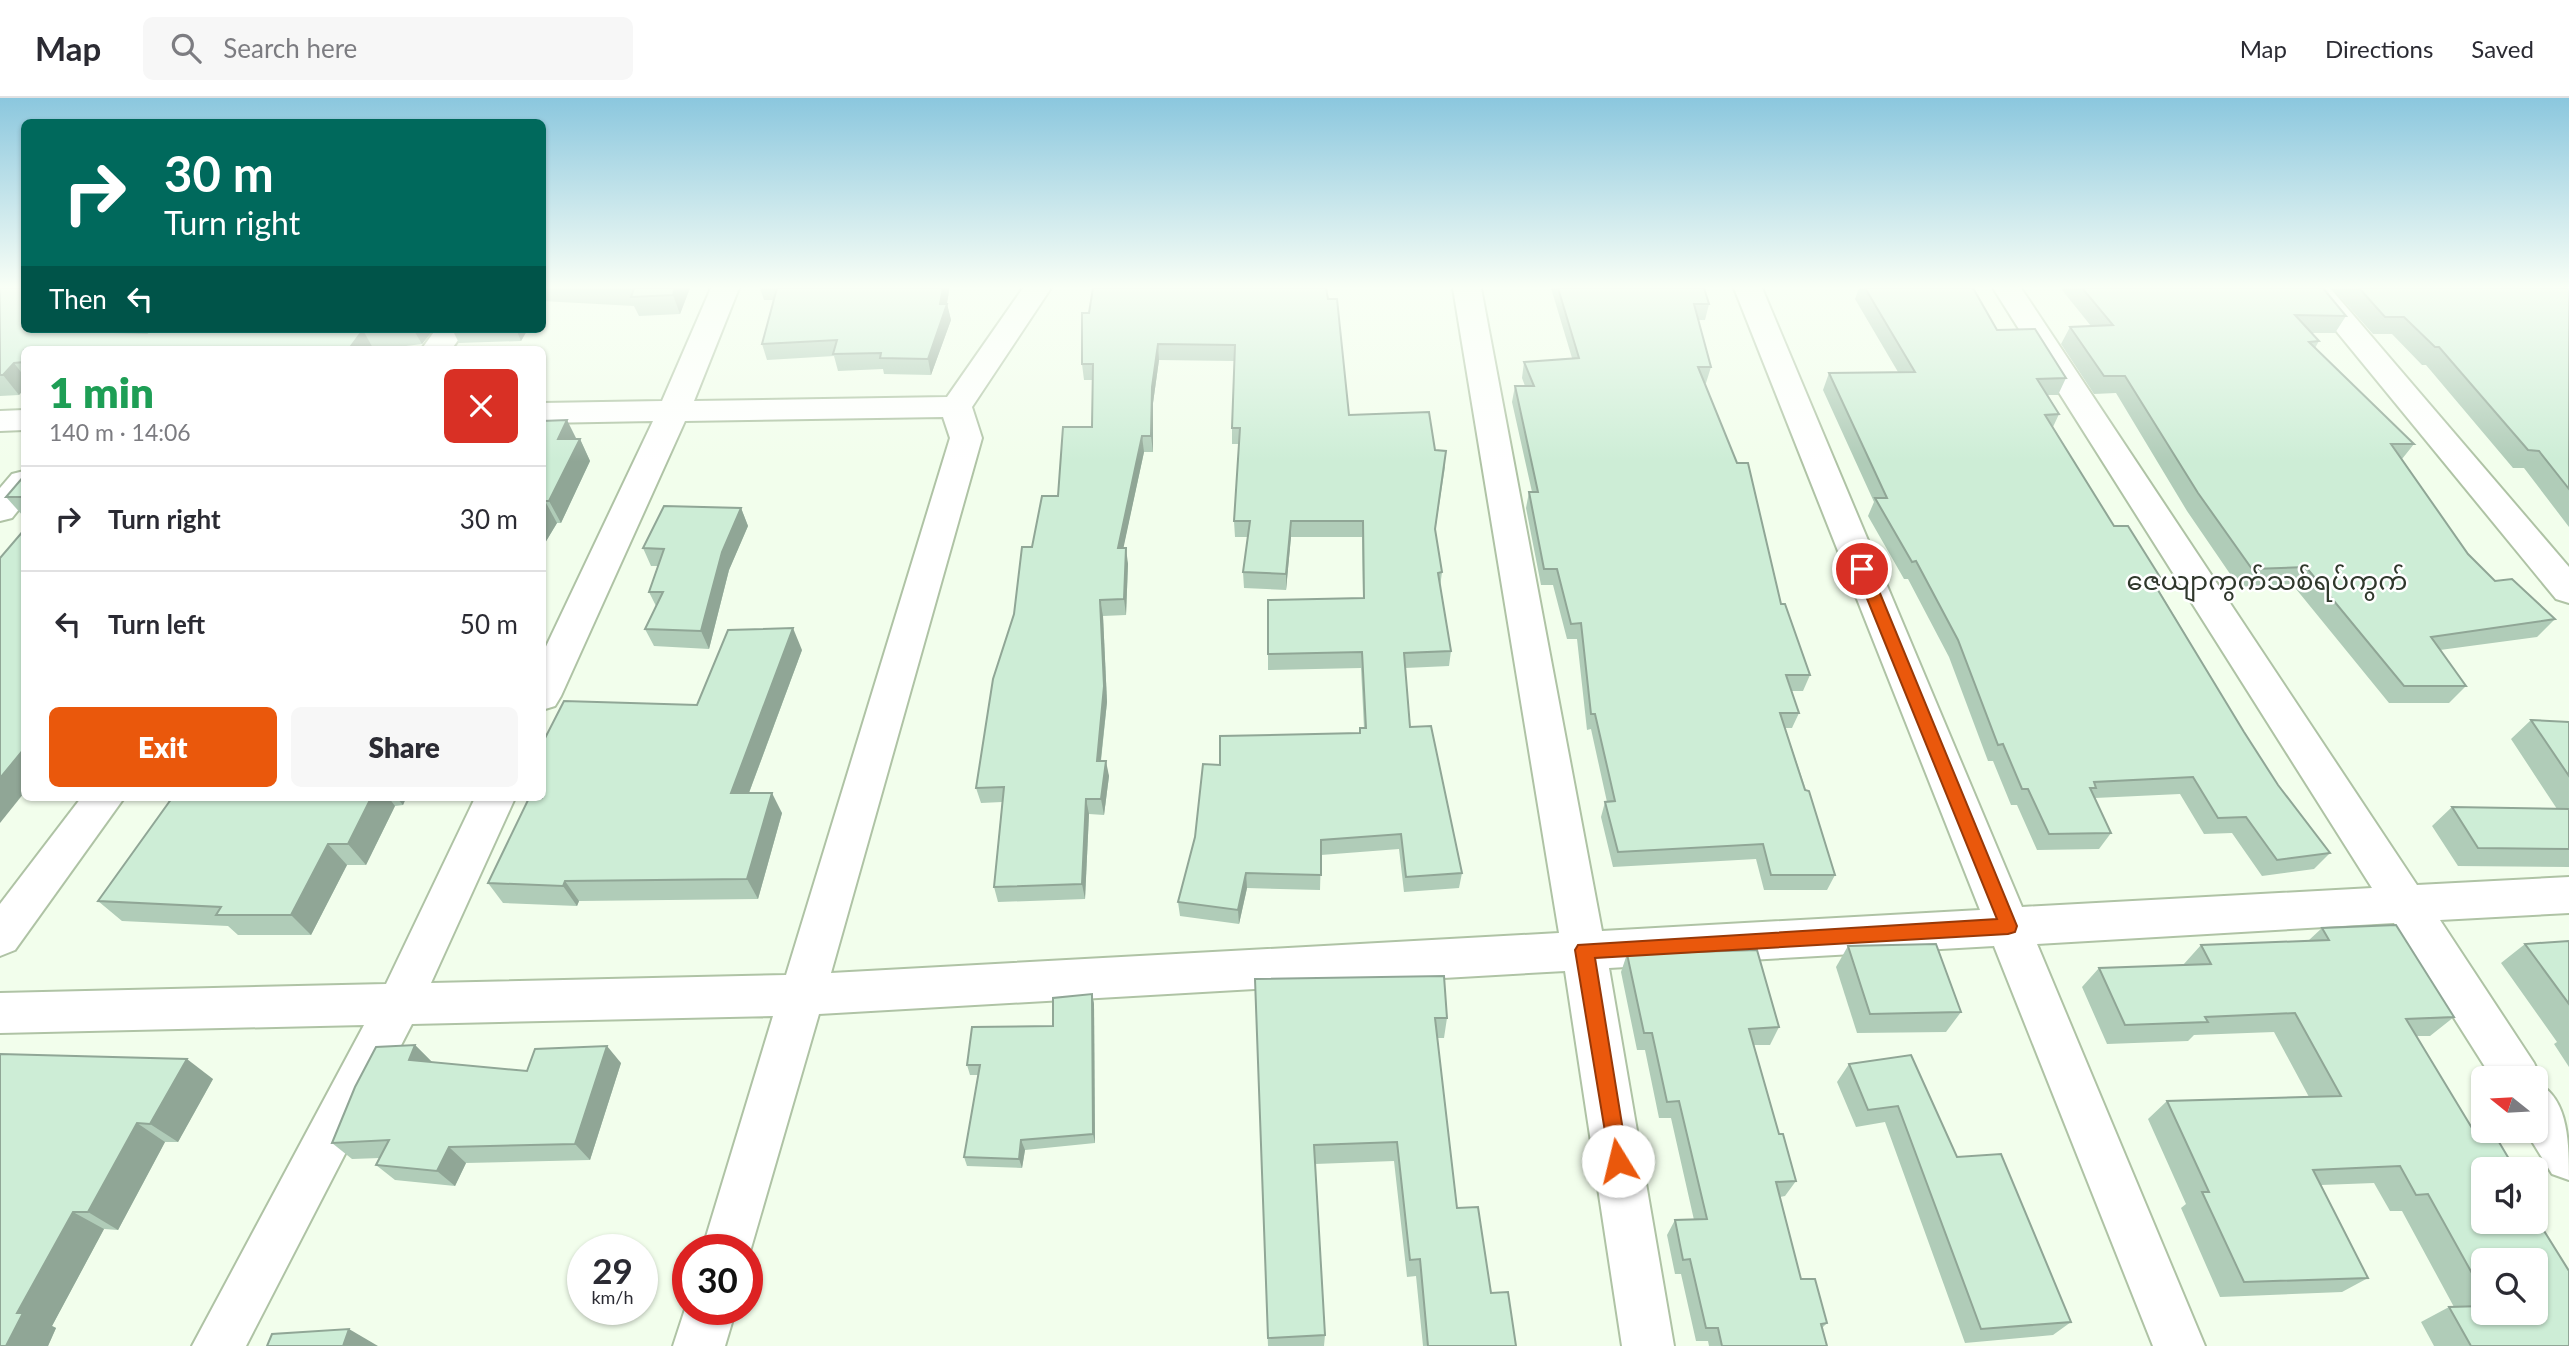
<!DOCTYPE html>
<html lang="en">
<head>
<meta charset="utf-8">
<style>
	:root { --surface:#fff; --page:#f7f7f7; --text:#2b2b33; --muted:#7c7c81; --line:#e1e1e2; --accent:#ea580c }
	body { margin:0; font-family:Lato,"Noto Sans Myanmar",sans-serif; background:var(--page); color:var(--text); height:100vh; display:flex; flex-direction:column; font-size:26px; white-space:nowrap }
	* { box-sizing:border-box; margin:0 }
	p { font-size:23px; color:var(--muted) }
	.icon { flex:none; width:38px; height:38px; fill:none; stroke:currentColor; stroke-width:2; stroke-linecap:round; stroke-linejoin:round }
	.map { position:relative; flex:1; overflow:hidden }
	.sheet { position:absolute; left:21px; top:248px; width:525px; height:455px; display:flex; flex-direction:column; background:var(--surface); border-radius:10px; box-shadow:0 2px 5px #0004 }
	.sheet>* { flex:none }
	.guide { position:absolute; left:21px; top:21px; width:525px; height:214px; border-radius:10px; box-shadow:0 2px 5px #0004; background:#00695c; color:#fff; overflow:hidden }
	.needle { width:46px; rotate:288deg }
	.fabs { position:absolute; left:2471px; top:968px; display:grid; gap:14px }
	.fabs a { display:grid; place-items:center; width:77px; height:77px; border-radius:10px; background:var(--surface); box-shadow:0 2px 5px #0004; font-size:35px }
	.speed { position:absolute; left:567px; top:1136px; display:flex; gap:14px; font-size:35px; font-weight:700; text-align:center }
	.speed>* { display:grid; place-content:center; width:91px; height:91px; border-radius:50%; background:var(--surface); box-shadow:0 2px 5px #0004; line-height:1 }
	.speed small { font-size:18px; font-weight:400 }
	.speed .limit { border:10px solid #d22; background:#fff; color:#111 }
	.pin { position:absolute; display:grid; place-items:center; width:60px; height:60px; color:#fff; margin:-30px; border:4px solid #fff; border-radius:50%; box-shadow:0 2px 7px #0007 }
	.me { position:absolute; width:77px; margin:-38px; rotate:351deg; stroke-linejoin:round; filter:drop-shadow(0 0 5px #0008) }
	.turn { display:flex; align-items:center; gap:24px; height:147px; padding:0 28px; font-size:32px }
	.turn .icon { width:91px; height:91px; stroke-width:2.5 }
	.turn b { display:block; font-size:49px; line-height:60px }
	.then { display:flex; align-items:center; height:66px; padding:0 28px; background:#0003; gap:14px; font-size:26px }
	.round { display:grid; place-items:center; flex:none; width:74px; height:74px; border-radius:10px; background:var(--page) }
	.head { display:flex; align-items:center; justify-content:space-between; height:119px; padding:0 28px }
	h1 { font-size:42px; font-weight:800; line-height:52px; color:#1e9e55 }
	.primary-button { display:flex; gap:14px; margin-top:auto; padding:14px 28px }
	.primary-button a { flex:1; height:80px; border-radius:10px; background:var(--accent); color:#fff; font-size:28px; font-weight:800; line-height:80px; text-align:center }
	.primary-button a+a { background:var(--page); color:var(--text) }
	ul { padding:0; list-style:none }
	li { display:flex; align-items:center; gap:21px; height:105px; padding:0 28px; border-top:2px solid var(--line) }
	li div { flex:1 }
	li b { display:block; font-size:26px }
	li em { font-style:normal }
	header { display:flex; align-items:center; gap:42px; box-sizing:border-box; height:98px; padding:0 35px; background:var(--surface); border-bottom:2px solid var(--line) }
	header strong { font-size:33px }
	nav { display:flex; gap:38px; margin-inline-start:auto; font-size:24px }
	.search { width:490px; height:63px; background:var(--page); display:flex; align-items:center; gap:18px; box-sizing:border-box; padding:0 24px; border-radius:10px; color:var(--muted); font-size:26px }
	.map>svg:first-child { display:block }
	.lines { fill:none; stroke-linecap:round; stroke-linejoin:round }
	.minor-casing { stroke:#afc3a5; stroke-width:4 }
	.minor { fill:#fff; fill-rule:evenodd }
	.wall { fill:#b0ccb8; fill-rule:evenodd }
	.shaded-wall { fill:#90a696 }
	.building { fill:#cdedd6; stroke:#90a696; stroke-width:2 }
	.route { fill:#ea580c; stroke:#983908; stroke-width:2 }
	.labels { text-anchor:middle; stroke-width:5; stroke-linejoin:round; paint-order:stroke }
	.quarter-label { font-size:26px; fill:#30382c; stroke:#fff }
</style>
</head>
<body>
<header>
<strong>Map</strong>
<div class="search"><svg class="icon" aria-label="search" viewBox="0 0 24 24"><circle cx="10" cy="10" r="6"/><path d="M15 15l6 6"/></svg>Search here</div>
<nav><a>Map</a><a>Directions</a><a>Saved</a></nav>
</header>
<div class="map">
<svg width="2569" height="1248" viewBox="0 0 2569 1248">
	<rect width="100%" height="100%" fill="#f2feec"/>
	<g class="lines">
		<!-- minor casing -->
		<g class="minor-casing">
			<g id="minor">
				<path d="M 711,190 L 739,190 L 694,303 L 947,299 L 1023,190 L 1051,190 L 972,309 L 982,340 L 831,875 L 1559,835 L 1453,190 L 1481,190 L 1602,833 L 1980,812 L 1734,190 L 1762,190 L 2022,809 L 2372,790 L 1993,190 L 2021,190 L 2417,787 L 2569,779 L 2569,815 L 2440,822 L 2534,965 L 2541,980 L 2539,986 C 2569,1002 2569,1047 2569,1082 L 2552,1076 L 2525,1032 L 2536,1032 L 2536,980 L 2492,980 L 2394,825 L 2037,846 L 2205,1248 L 2153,1248 L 1994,848 L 1609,870 L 1674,1248 L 1622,1248 L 1565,873 L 819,916 L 747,1164 L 747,1152 L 702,1152 L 773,918 L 412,926 L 246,1248 L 192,1248 L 364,927 L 0,935 L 0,895 L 386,886 L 475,700 L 515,700 L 431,885 L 786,877 L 950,340 L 943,319 L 685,323 L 561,598 L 555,608 L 542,612 L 542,557 L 653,323 L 542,325 L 542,305 L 662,303 Z"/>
				<polygon points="2301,190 2330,190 2569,469 2569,505 2556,501"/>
				<polygon points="436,231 466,231 451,252 421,252"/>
				<polygon points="24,312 24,332 0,333 0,313"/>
				<polygon points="24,373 24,405 12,420 0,423 0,390 12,376"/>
				<polygon points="81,700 124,700 15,852 0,858 0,806"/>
				<polygon points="688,1202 688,1211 736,1211 725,1248 673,1248"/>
			</g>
		</g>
		<!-- minor -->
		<use href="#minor" class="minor"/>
	</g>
	<!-- wall -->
	<g class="wall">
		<polygon points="0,190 142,235 147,235 150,231 434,231 422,246 374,252 24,252 24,291 19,297 0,298"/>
		<polygon points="542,190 690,190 680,216 639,218 634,208 542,203"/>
		<polygon points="760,190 948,190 949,193 947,206 951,222 931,277 884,276 883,271 838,273 834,258 767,262 762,246 774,202 764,202"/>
		<polygon points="1551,190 1704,190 1709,206 1705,222 1698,222 1711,269 1706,285 1704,285 1781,506 1810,577 1803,593 1791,593 1799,615 1792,630 1785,630 1835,777 1827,792 1764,792 1756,761 1613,769 1601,719 1605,704 1607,704 1591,631 1587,632 1577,541 1567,541 1553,487 1541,487 1526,410 1529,394 1532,394 1512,304 1515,288 1525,288 1522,280 1524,264 1572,260"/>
		<polygon points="1859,190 1973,190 1997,232 2066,280 2058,297 2048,297 2059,316 2053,329 2114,428 2160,479 2155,486 2244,634 2278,687 2330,755 2314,771 2262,778 2232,735 2204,736 2180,696 2095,700 2111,735 2099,751 2037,752 2017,707 2011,707 1993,663 1988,663 1949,559 1908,481 1904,481 1868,418 1874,404 1823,292 1829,275 1898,274 1855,201"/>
		<polygon points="2063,190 2082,190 2346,218 2335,235 2311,235 2319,243 2315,250 2414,346 2402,361 2468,456 2495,483 2555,521 2537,539 2440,552 2466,588 2449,605 2389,605 2292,486 2239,489 2187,413 2116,295 2094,296 2061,246 2070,229 2091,228 2062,192"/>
		<polygon points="2332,190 2569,190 2569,429 2524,370 2513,370 2426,267 2422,267 2392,236 2373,236"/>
		<polygon points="1328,201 1349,317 1435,352 1445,369 1435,433 1442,474 1440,489 1451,553 1449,568 1405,570 1410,629 1462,775 1459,790 1404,794 1399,751 1321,757 1320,792 1247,790 1239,826 1180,818 1178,804 1220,667 1360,635 1360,630 1364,630 1361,570 1268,572 1268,502 1363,500 1362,439 1291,439 1286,492 1244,490 1243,474 1248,439 1235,439 1234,423 1239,346 1232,346 1232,330 1235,263 1159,262 1153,305 1153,354 1144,354 1123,450 1128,466 1126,517 1103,518 1107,604 1101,663 1109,678 1104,717 1089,716 1085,801 998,804 994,789 1002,704 981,705 976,690 1014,516 1032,449 1092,329 1092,282 1084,282 1082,266"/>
		<polygon points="452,231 528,231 521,243 459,245"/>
		<polygon points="542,323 576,341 580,341 590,363 561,425 557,425 542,450"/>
		<polygon points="24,378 24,419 6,399"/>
		<polygon points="741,410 748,428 729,472 709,551 654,548 645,531 656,508 649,494 658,468 651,468 643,450"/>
		<polygon points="802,552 749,695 782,715 758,801 579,803 577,808 503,805 488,785 697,607"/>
		<polygon points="2531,622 2569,624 2569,769 2458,768 2432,728 2452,709 2557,711 2511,641"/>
		<polygon points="165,700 406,700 403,707 395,708 366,767 347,767 311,837 238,837 228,828 122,823 98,803 169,704"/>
		<path d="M 2322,830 L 2454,919 L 2430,938 L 2417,938 L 2483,1071 L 2569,1248 L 2434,1248 L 2421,1224 L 2449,1209 L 2454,1209 L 2402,1113 L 2390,1113 L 2374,1085 L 2321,1087 L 2368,1180 L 2342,1194 L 2220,1199 L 2181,1110 L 2186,1106 L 2148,1021 L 2167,1003 L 2309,999 L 2274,934 L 2194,937 L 2188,943 L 2107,946 L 2082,889 L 2099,870 L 2183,867 L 2201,847 L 2308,843 ZM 2483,1162 L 2536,1214 L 2483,1214 Z"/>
		<polygon points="2569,843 2569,969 2554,946 2557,944 2501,865 2525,846"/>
		<polygon points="1848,848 1961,914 1946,934 1857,935 1836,869"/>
		<polygon points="1627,856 1779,929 1770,947 1754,947 1779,1036 1796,1083 1785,1098 1780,1099 1801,1181 1827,1225 1822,1230 1827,1248 1709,1248 1708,1243 1696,1243 1681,1176 1675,1176 1667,1137 1675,1122 1694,1122 1671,1020 1659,1020 1645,952 1637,952 1621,874"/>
		<polygon points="1255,881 1447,920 1444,940 1437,940 1457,1110 1491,1195 1516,1248 1423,1248 1416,1178 1407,1179 1394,1063 1315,1066 1325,1237 1324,1248 1268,1248"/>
		<polygon points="1092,896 1094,906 1095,1045 1025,1052 1022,1070 967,1068 964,1059 979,977 970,977 967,967 1053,928"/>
		<polygon points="415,947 432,964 527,973 621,965 590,1062 466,1065 455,1088 395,1082 376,1067 380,1060 352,1061 332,1045"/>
		<polygon points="0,956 213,981 178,1044 165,1044 118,1132 104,1131 52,1228 56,1230 48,1248 0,1248"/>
		<polygon points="1849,966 1957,1059 2071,1224 2053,1237 1965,1245 1885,1024 1856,1029 1837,984"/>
	</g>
	<!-- shaded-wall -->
	<g class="shaded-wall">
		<polygon points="675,190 690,190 680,216 673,197"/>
		<polygon points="943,190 948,190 949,193 946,210 947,206 951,222 931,277 928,261"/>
		<polygon points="114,231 146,231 128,250 114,234"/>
		<polygon points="413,231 434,231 422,246"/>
		<polygon points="516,231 528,231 521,243"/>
		<polygon points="363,232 374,252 348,252"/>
		<polygon points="1158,246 1159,262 1153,305 1153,354 1151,338 1152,289"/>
		<polygon points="14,265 24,278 24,291 19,297 3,277"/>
		<polygon points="567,322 578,344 580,341 590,363 561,425 549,403 558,341"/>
		<polygon points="1142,338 1144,354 1120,466 1118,450"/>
		<polygon points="545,403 557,425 542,450 542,408"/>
		<polygon points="741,410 748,428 729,472 709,551 701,533 722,454"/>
		<polygon points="1291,423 1291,439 1286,492 1286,476"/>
		<polygon points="1126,450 1128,466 1126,517 1124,501"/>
		<polygon points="1100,502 1103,518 1107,604 1099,678 1097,663"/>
		<polygon points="793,530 802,552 741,716 731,695"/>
		<polygon points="24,651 24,695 0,725 0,680"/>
		<polygon points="1106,663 1109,678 1104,717 1101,701"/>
		<polygon points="772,695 782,715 758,801 747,781"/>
		<polygon points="371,700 389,700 395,708 366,767 348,746"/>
		<polygon points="397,700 406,700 403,707"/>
		<polygon points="1086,701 1089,716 1085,801 1082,786"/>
		<polygon points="328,746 347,767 311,837 291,817"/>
		<polygon points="1246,775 1247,790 1239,826 1238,812"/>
		<polygon points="565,783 579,803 577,808 563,788"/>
		<polygon points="1092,896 1094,906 1095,1045 1093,1036"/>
		<polygon points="415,947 432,964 409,962"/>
		<polygon points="607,948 621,965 590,1062 575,1046"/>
		<polygon points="187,961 213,981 178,1044 150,1026"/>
		<polygon points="137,1025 165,1044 118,1132 88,1114"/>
		<polygon points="1021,1042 1025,1052 1022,1070 1019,1061"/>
		<polygon points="449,1049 466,1065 455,1088 437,1073"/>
		<polygon points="73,1114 104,1131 52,1228 56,1230 48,1248 6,1248 17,1215"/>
		<polygon points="349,1231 378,1248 343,1248"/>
	</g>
	<!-- building -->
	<g class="building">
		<polygon points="0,190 24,190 24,231 114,231 114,234 147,235 151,231 370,231 363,232 348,252 24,252 24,264 14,265 3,277 0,277"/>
		<polygon points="634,190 675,190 673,197 631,199"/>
		<polygon points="777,190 943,190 940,206 947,206 928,261 880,260 881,255 833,256 837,242 762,246"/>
		<polygon points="1093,190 1326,190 1328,201 1337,201 1349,317 1429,314 1435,352 1446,353 1435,431 1442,474 1438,475 1451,553 1404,555 1410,629 1431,628 1462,775 1406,779 1401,736 1321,742 1321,777 1246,775 1238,812 1178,804 1195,739 1203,666 1220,667 1220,638 1360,635 1360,630 1366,630 1362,554 1268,556 1268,502 1364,500 1363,423 1291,423 1286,476 1243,474 1250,423 1234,423 1240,330 1232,330 1235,247 1158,246 1152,289 1151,338 1142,338 1118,450 1126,450 1124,501 1100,502 1104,588 1097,663 1106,663 1101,701 1086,701 1082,786 994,789 1004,689 976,690 993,581 1014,516 1022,449 1032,449 1042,398 1058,398 1063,329 1092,329 1093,266 1082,266 1082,215 1089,215"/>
		<polygon points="1558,190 1704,190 1709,206 1694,206 1711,269 1698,269 1737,365 1748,365 1781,506 1785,506 1810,577 1786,577 1799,615 1780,615 1805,692 1809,693 1835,777 1771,777 1763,746 1618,754 1605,704 1615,703 1595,616 1591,616 1581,525 1571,526 1557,471 1544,471 1529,394 1538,394 1515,288 1534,288 1524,264 1579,260"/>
		<polygon points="1865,190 1973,190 1997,232 2035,231 2066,280 2037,281 2059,316 2045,317 2114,428 2128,428 2160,479 2150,479 2244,634 2278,687 2330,755 2277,762 2246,719 2218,720 2193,679 2094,684 2096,690 2090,690 2111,735 2049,736 2028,691 2022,691 2003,646 1998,647 1958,542 1916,463 1912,464 1875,400 1887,400 1829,275 1915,274"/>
		<polygon points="2082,190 2323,190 2346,218 2295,217 2319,243 2309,244 2414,346 2391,346 2468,456 2495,483 2512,481 2555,521 2431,539 2466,588 2404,588 2306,469 2252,471 2198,395 2125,278 2104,278 2070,229 2113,227"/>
		<polygon points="2359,190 2569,190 2569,391 2539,353 2528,352 2439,249 2435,249 2404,219 2385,219"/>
		<polygon points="567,322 558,341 580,341 549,403 545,403 542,408 542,323"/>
		<polygon points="24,378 24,399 6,399"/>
		<polygon points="664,408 741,410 722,454 701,533 645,531 663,494 649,494 664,451 643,450"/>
		<polygon points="24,432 24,651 0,680 0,460"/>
		<polygon points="793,530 731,695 772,695 747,781 565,783 563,788 488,785 529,700 542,700 542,646 564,603 697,607 728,532"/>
		<polygon points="2531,622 2569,624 2569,678"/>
		<polygon points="172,700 371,700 348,746 328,746 291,817 216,817 221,809 98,803"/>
		<polygon points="2452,709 2569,711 2569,751 2478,750"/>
		<polygon points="2396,827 2454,919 2406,921 2478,1040 2496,1039 2515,1071 2483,1071 2483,1124 2536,1124 2536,1120 2569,1173 2569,1248 2471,1248 2449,1209 2483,1208 2483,1214 2536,1214 2536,1162 2483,1162 2483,1195 2428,1096 2416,1097 2400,1068 2313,1072 2368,1180 2244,1184 2202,1094 2209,1094 2167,1003 2341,998 2295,915 2205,919 2208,924 2125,927 2099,870 2211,866 2201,847 2329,842 2322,830"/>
		<polygon points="2569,843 2569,906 2525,846"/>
		<polygon points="1936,846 1961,914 1870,916 1848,848"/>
		<polygon points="1757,852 1779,929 1749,931 1779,1036 1783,1036 1796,1083 1776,1084 1801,1181 1815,1181 1827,1225 1821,1226 1827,1248 1722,1248 1718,1230 1706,1230 1690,1161 1683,1162 1675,1122 1707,1121 1679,1003 1667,1004 1652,935 1644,935 1627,856"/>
		<polygon points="1444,878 1447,920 1435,920 1457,1110 1478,1109 1491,1195 1508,1194 1516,1248 1428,1248 1420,1161 1410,1162 1397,1044 1314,1047 1325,1237 1268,1240 1255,881"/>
		<polygon points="1092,896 1093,1036 1021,1042 1019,1061 964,1059 980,967 967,967 972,929 1053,928 1053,900"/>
		<polygon points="415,947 409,962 527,973 535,951 607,948 575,1046 449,1049 437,1073 376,1067 389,1042 332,1045 355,989 376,949"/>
		<polygon points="0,956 187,961 150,1026 137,1025 88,1114 73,1114 17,1215 23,1215 6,1248 0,1248"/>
		<polygon points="1911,957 1957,1059 2001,1056 2071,1224 1981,1231 1898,1008 1868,1012 1849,966"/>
		<polygon points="349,1231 343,1248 267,1248 272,1236"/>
	</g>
	<!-- sky -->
	<linearGradient id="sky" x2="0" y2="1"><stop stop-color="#8bc7de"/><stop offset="0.52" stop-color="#f9fff6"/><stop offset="1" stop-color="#f9fff6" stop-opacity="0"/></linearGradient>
	<rect width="2569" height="364" fill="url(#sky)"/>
	<!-- route -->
	<polygon class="route" points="1862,466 1870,471 2017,828 2015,834 2008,836 1595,860 1628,1063 1625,1070 1618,1073 1611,1070 1575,852 1578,847 1997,821 1855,471"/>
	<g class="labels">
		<!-- quarter labels -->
		<g class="quarter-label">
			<text x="2267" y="492">ဇေယျာကွက်သစ်ရပ်ကွက်</text>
		</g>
	</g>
</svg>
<div class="fabs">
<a><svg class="needle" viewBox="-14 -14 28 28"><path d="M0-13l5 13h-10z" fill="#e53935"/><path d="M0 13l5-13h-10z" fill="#7c7c81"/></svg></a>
<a><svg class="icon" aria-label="sound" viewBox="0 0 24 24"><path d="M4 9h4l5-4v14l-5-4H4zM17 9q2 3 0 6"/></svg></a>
<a><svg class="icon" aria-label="search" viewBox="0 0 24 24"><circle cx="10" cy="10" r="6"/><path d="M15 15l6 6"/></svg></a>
</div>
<div class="speed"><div>29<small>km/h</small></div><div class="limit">30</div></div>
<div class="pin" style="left:1862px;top:471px;background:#d93025"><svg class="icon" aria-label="arrive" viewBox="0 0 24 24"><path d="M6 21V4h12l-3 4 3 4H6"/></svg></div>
<svg class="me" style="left:1618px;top:1063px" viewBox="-20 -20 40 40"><circle r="19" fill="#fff"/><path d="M0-13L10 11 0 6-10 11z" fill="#ea580c"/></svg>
<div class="guide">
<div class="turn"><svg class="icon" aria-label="right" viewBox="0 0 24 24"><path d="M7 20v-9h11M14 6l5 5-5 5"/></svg><div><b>30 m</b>Turn right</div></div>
<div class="then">Then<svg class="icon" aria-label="left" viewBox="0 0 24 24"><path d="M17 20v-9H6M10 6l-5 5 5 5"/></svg></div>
</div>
<section class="sheet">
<div class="head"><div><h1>1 min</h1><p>140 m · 14:06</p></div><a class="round" style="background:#d93025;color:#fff"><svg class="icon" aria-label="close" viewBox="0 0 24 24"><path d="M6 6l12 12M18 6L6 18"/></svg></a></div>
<ul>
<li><svg class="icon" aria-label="right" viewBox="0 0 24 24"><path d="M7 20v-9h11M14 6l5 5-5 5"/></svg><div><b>Turn right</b></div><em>30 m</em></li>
<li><svg class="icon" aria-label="left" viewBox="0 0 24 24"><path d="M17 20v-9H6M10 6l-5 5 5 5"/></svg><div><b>Turn left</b></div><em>50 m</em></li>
</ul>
<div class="primary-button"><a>Exit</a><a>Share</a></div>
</section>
</div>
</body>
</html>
